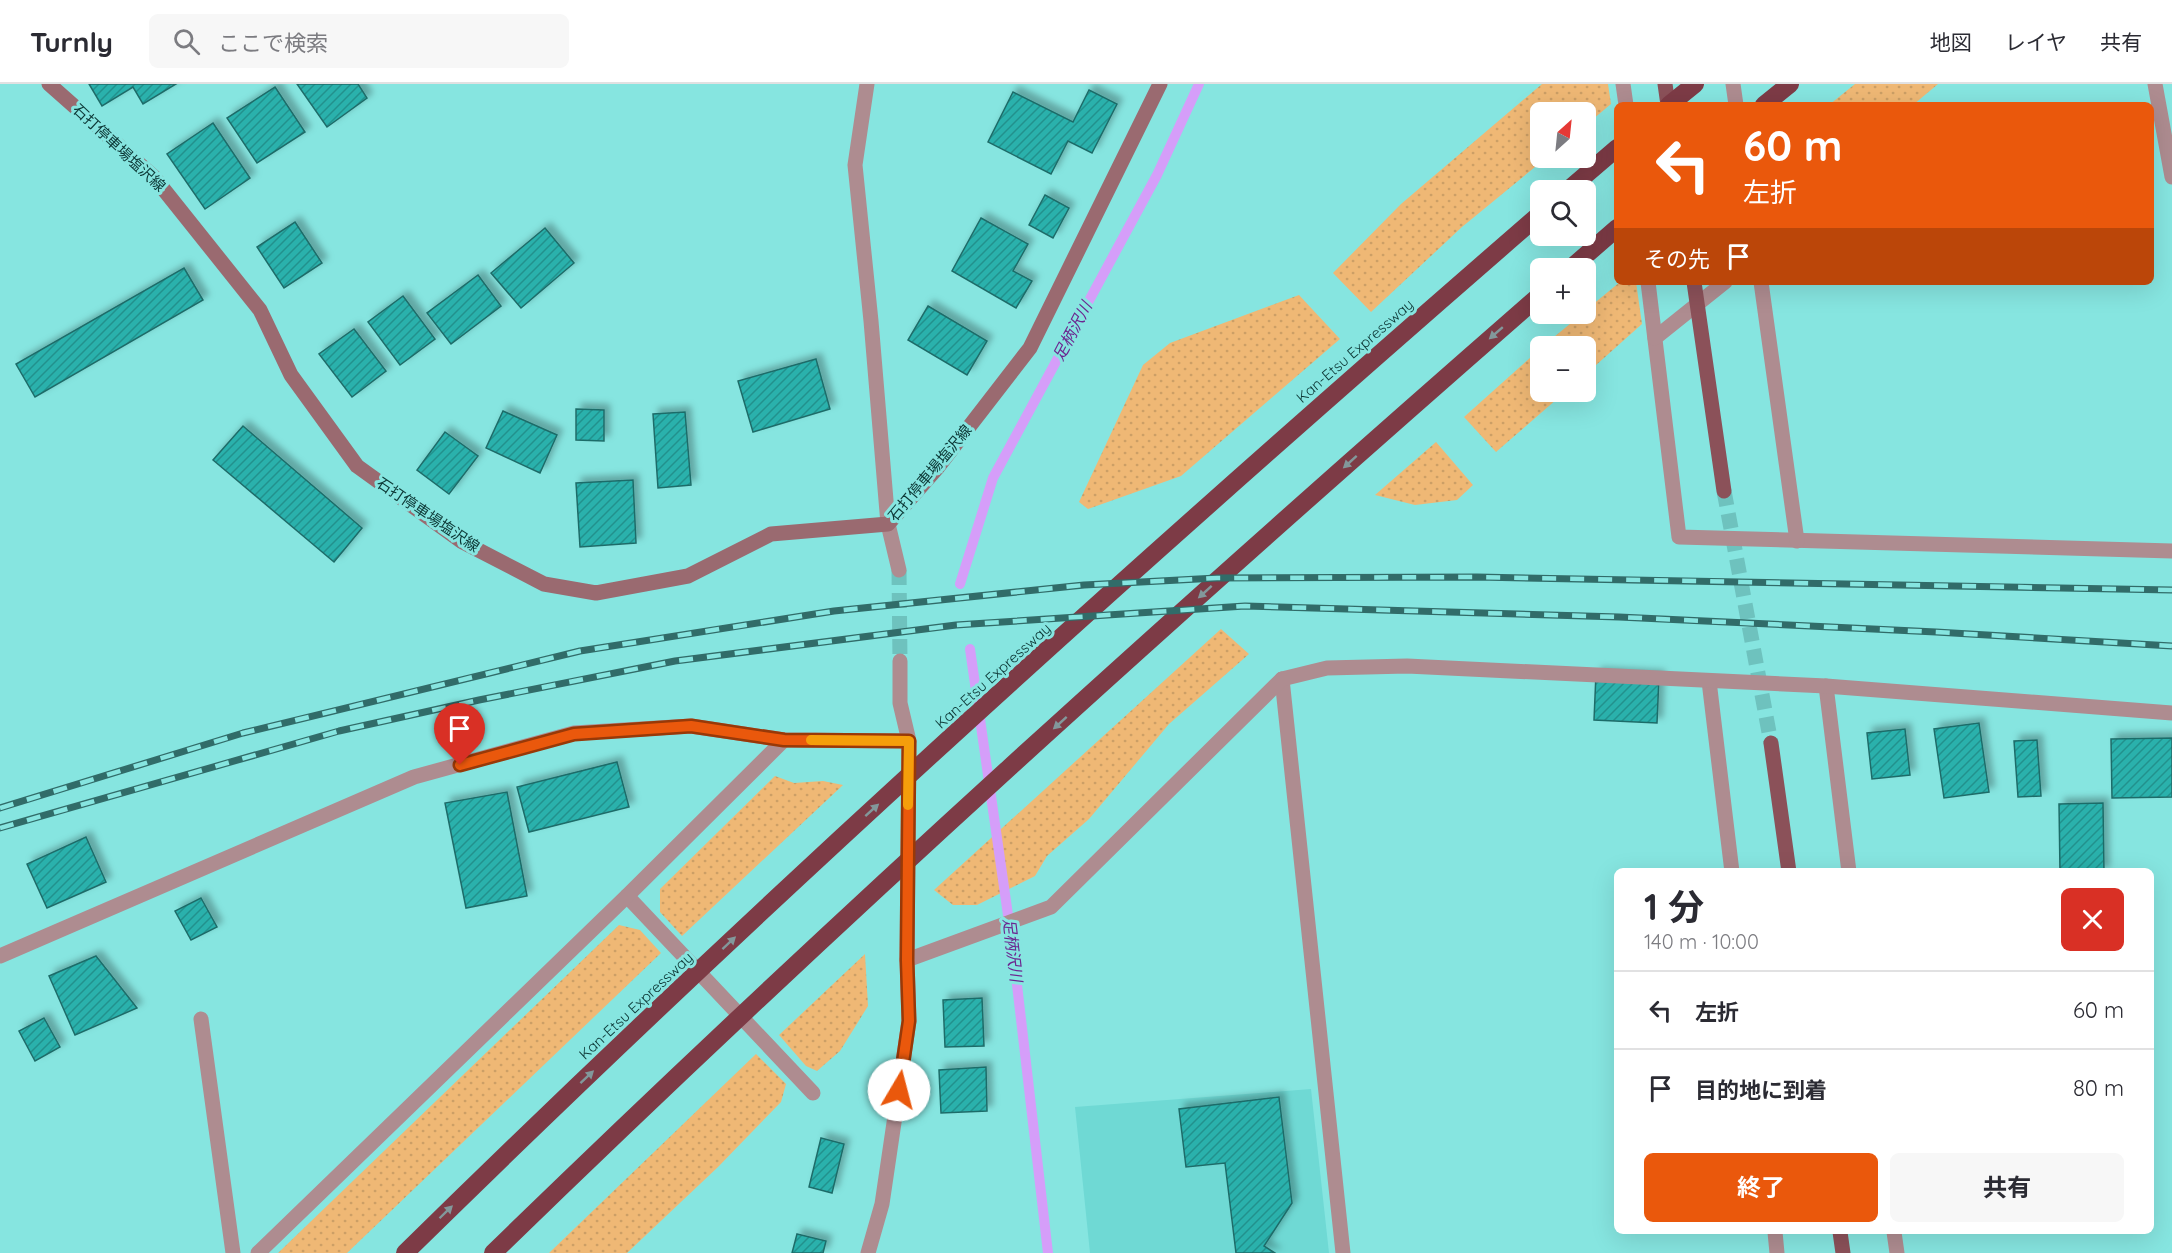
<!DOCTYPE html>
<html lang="ja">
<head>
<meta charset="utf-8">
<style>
	:root { --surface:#fff; --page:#f7f7f7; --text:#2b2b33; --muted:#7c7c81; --line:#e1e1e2; --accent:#ea580c }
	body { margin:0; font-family:Quicksand,"Noto Sans JP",sans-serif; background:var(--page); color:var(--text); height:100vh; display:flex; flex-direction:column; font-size:22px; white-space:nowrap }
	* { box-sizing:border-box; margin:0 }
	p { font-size:20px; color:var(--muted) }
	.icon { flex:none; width:33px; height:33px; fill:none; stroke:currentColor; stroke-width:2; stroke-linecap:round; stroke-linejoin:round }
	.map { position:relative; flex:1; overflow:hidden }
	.sheet { position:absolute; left:1614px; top:784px; width:540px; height:366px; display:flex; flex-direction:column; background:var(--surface); border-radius:9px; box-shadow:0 6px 24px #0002 }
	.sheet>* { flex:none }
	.hud { position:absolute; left:1614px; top:18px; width:540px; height:183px; border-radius:9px; box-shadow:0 6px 24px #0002; background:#ea580c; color:#fff; overflow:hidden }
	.needle { width:39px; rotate:27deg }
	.controls { position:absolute; left:1530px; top:18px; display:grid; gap:12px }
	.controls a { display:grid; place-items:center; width:66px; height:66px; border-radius:9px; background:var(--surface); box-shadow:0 6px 24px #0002; font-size:30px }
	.pin { position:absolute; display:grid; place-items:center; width:51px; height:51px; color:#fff; margin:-62px -26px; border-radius:50% 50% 50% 0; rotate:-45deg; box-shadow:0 0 6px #0007 }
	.pin .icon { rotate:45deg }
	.me { position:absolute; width:66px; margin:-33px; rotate:8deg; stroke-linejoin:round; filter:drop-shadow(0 0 4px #0008) }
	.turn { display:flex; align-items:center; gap:21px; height:126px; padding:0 30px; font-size:27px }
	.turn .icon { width:78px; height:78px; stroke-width:2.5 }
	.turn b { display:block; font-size:42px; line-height:51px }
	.then { display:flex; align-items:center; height:57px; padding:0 30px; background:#0003; gap:12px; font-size:22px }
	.round { display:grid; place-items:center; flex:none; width:63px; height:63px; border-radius:9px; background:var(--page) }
	.summary { display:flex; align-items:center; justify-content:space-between; height:102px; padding:0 30px }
	h1 { font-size:36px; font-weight:700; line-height:45px }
	.cta { display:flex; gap:12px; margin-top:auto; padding:12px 30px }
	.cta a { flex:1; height:69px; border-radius:9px; background:var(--accent); color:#fff; font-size:24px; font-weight:700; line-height:69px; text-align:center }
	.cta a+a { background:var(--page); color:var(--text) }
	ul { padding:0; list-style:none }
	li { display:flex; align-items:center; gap:18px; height:78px; padding:0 30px; border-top:2px solid var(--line) }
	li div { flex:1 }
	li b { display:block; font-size:22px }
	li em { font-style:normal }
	header { display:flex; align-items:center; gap:36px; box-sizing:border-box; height:84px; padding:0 30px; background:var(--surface); border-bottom:2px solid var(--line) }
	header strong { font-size:28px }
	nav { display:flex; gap:33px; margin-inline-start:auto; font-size:21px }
	.search { width:420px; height:54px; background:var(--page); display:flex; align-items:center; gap:15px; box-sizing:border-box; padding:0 21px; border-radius:9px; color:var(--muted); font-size:22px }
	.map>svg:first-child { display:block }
	.built { fill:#6fd9d4 }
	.grass { fill:url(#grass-dots) }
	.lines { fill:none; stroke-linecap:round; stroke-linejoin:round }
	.stream { stroke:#d59ef9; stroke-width:10 }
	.building { fill:url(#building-hatch); stroke:#1f6c69; stroke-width:1.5; filter:url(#shadow) }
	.street-tunnel { stroke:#6ec2be; stroke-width:15; stroke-dasharray:15 8; stroke-linecap:butt }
	.primary-tunnel { stroke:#6ec2be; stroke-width:15; stroke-dasharray:15 8; stroke-linecap:butt }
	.street { stroke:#ae8c90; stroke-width:15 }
	.secondary { stroke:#9a6a70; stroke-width:15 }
	.primary { stroke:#8b5159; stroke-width:15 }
	.highway { stroke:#7d3b46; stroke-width:18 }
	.rail-casing { stroke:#316c69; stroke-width:7 }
	.rail { stroke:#86e5e0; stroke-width:4.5; stroke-dasharray:14; stroke-linecap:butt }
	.oneway { fill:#82989b }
	.route-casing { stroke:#983908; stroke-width:15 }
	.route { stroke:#ea580c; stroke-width:10 }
	.slow { stroke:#f59e0b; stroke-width:10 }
	.labels { text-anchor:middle; stroke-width:6; stroke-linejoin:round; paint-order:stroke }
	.street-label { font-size:15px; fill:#0c3735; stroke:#86e5e0 }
	.water-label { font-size:16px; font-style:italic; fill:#6c2790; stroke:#86e5e0 }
</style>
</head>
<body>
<header>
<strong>Turnly</strong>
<div class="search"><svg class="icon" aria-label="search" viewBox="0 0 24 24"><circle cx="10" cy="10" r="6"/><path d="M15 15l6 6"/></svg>ここで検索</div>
<nav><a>地図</a><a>レイヤ</a><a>共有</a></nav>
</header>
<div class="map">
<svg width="2172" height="1169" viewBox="0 0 2172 1169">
	<defs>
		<pattern id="grass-dots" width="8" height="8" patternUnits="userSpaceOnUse" patternTransform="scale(1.5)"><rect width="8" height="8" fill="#efb875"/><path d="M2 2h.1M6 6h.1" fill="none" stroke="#cc9f66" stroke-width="1.8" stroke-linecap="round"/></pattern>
		<pattern id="building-hatch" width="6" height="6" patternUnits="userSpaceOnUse" patternTransform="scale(1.5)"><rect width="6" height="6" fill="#2ab1ac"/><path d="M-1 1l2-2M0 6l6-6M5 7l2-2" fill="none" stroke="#22918d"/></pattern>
		<filter id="shadow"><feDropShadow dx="5.5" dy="-5.5" stdDeviation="3" flood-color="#0004"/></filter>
	</defs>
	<rect width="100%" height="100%" fill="#86e5e0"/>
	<!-- built -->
	<polygon class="built" points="1311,1005 1329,1169 1090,1169 1075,1023"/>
	<!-- grass -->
	<g class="grass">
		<polygon points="1542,0 1608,0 1611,20 1586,41 1586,28 1540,28 1540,74 1546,74 1462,143 1371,228 1333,189 1401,120"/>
		<polygon points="1855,0 1938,0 1913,21 1829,21"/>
		<polygon points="1620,198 1636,198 1642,240 1586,290 1586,262 1543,262 1582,230 1586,230 1586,226"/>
		<polygon points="1299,211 1340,255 1181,392 1088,425 1079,418 1143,281 1170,259"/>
		<polygon points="1540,265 1540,308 1565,308 1496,368 1464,333"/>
		<polygon points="1436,358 1473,401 1457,416 1415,421 1375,411"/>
		<polygon points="1221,545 1249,570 1169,640 1089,735 1047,772 1035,792 977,821 953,821 934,806"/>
		<polygon points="775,692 794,699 823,697 843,701 682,852 660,828 660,805"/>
		<polygon points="619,841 640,846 661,869 347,1169 278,1169"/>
		<polygon points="865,870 868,922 840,967 817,987 806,982 779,951"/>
		<polygon points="756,970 786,1000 781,1018 718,1083 627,1169 549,1169"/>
	</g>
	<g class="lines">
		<!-- stream -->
		<g class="stream">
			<polyline points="960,500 993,394 1157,91 1199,0"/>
			<polyline points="970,565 1013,866 1048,1169"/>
		</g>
	</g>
	<!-- building -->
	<g class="building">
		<polygon points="89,0 176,0 143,20 133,3 102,22"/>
		<polygon points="297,0 358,0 367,14 327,43"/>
		<polygon points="275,3 305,48 257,79 227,34"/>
		<polygon points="1089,6 1117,20 1092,69 1068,57 1051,90 988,58 1013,8 1073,38"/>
		<polygon points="213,39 250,94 205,125 167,70"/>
		<polygon points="1045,111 1069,124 1053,154 1029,141"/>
		<polygon points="981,134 1028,160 1013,187 1032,197 1016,224 952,187"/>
		<polygon points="295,138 322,179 284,204 257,163"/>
		<polygon points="545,144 574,179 521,224 491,189"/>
		<polygon points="184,184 203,216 35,313 16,280"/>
		<polygon points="478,191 501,222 451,260 427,229"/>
		<polygon points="403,212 435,255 400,281 368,238"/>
		<polygon points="928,222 987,257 967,291 908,256"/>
		<polygon points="354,245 386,287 352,313 319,270"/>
		<polygon points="816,275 830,325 753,348 738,297"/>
		<polygon points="576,325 604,326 604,357 576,356"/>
		<polygon points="503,327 557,351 540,389 486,364"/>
		<polygon points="685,328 691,401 658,404 653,330"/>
		<polygon points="243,342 362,444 334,478 213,376"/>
		<polygon points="445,348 478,372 449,410 417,386"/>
		<polygon points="633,396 636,459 580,463 576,399"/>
		<polygon points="1596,589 1659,592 1657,639 1594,636"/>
		<polygon points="1979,639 1989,708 1944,714 1934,645"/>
		<polygon points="1905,645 1910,691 1872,695 1867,649"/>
		<polygon points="2172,654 2172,713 2112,714 2111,655"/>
		<polygon points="2037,656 2041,712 2018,713 2014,657"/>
		<polygon points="617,678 629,723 529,748 517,703"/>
		<polygon points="507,708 527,812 466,824 445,719"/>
		<polygon points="2103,719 2104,788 2060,788 2059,720"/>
		<polygon points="86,753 106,798 47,824 27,780"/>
		<polygon points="201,814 217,843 191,856 175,827"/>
		<polygon points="96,872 137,924 75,951 49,892"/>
		<polygon points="982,914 984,962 945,963 943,916"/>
		<polygon points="44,934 60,963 35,977 19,947"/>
		<polygon points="986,983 987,1027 941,1029 939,986"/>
		<polygon points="1279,1013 1292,1119 1264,1162 1275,1169 1236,1169 1225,1079 1186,1083 1179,1025"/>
		<polygon points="821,1054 844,1060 832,1109 809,1103"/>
		<polygon points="797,1150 826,1157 823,1169 792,1169"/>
	</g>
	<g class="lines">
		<!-- street-tunnel -->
		<polyline class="street-tunnel" points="899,486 900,577"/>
		<!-- primary-tunnel -->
		<polyline class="primary-tunnel" points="1724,407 1771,659"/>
		<!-- street -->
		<g class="street">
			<polyline points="867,0 855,81 871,237 888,440 899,486"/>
			<polyline points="1623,0 1626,21"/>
			<polyline points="1733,0 1736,21"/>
			<polyline points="2155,0 2172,93"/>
			<polyline points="1648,198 1679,453 2172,467"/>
			<polyline points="1761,198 1797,457"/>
			<polyline points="1655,254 1725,198"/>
			<polyline points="1282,595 1343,1169"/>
			<polyline points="1709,597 1732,788"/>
			<polyline points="1826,602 1849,788"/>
			<polyline points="627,812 813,1009"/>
			<polyline points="0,872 414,693 574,649 691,642 784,656 909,657"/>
			<polyline points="907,876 1051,823 1282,595 1327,584 1407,582 1826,602 2172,629"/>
			<polyline points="201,935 233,1169"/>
			<polyline points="1775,1148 1777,1169"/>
			<polyline points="1894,1148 1897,1169"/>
			<polyline points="258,1169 627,812 784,656"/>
			<polyline points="868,1169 882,1120 909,937 907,876 909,657 900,619 900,577"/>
		</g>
		<!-- secondary -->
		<polyline class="secondary" points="49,0 153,92 260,226 291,291 357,382 461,457 544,500 596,509 688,492 771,450 888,440 938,383 1030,264 1160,0"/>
		<!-- primary -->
		<g class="primary">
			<polyline points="1665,0 1668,21"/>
			<polyline points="1694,198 1724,407"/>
			<polyline points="1771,659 1789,788"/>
			<polyline points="1840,1148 1843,1169"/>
		</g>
		<!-- highway -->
		<g class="highway">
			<polyline points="1669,21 1695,0"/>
			<polyline points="1764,21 1790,0"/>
			<polyline points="1568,106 1617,64"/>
			<polyline points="1571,184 1617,144"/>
			<path d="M 405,1169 C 771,809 1153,466 1540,130"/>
			<path d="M 493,1169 C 832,839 1184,522 1540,211"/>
		</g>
		<!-- rail casing -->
		<g class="rail-casing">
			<g id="rail">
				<polyline points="0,724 243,649 580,567 834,527 1084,501 1217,494 1477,493 2172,506"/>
				<polyline points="0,744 339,647 479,616 675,577 956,541 1245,522 1619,533 1936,548 2172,562"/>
			</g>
		</g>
		<!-- rail -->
		<use href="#rail" class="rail"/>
	</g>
	<!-- one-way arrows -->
	<defs><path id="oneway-solid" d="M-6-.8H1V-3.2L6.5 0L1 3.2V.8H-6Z" transform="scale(1.5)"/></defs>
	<g class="oneway">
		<use href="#oneway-solid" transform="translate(1496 249) rotate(139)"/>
		<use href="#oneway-solid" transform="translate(1350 378) rotate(138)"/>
		<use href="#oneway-solid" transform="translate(1205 508) rotate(138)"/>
		<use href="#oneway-solid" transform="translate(1060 639) rotate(138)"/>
		<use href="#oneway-solid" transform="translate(872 726) rotate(-42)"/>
		<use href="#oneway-solid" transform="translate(729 859) rotate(-43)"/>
		<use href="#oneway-solid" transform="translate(587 993) rotate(-43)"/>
		<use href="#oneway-solid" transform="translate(446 1128) rotate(-44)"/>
	</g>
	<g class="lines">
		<!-- route casing -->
		<g class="route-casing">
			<polyline id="route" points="460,681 574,650 691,642 784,656 909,657 907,876 909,937 899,1006"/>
		</g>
		<!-- route -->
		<use href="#route" class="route"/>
		<!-- slow -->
		<polyline class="slow" points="811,656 909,657 908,721"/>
	</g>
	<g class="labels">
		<!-- street labels -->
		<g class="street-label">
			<text transform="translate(119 64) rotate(43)" y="5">石打停車場塩沢線</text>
			<text transform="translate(1355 267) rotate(-41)" y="5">Kan-Etsu Expressway</text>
			<text transform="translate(930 389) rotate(-50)" y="5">石打停車場塩沢線</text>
			<text transform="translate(428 431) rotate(34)" y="5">石打停車場塩沢線</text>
			<text transform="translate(993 592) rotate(-42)" y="5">Kan-Etsu Expressway</text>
			<text transform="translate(636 922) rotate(-43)" y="5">Kan-Etsu Expressway</text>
		</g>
		<!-- water labels -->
		<g class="water-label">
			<text transform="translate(1072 247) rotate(-62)" y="6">足柄沢川</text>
			<text transform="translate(1013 866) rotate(83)" y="6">足柄沢川</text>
		</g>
	</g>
</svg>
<div class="controls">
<a><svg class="needle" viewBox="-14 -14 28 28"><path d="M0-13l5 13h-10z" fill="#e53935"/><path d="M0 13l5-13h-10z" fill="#7c7c81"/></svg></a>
<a><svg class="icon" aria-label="search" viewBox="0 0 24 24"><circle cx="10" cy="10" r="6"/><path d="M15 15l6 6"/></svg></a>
<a>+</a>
<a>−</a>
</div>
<div class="pin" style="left:460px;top:681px;background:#d93025"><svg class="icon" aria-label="arrive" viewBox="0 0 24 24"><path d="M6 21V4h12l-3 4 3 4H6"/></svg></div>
<svg class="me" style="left:899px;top:1006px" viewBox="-20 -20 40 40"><circle r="19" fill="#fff"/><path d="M0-13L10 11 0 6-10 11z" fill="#ea580c"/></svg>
<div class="hud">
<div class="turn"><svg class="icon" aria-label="left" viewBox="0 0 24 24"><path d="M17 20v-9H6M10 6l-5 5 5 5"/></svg><div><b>60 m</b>左折</div></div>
<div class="then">その先<svg class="icon" aria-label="arrive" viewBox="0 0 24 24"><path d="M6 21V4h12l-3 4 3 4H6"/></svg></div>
</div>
<section class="sheet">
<div class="summary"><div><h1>1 分</h1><p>140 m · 10:00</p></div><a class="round" style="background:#d93025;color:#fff"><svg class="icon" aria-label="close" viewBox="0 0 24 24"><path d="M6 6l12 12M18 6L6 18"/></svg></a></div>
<ul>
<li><svg class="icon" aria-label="left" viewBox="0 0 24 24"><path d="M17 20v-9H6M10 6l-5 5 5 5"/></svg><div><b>左折</b></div><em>60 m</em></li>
<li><svg class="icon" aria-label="arrive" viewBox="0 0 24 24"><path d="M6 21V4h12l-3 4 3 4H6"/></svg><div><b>目的地に到着</b></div><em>80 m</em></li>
</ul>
<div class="cta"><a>終了</a><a>共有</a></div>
</section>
</div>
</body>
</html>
